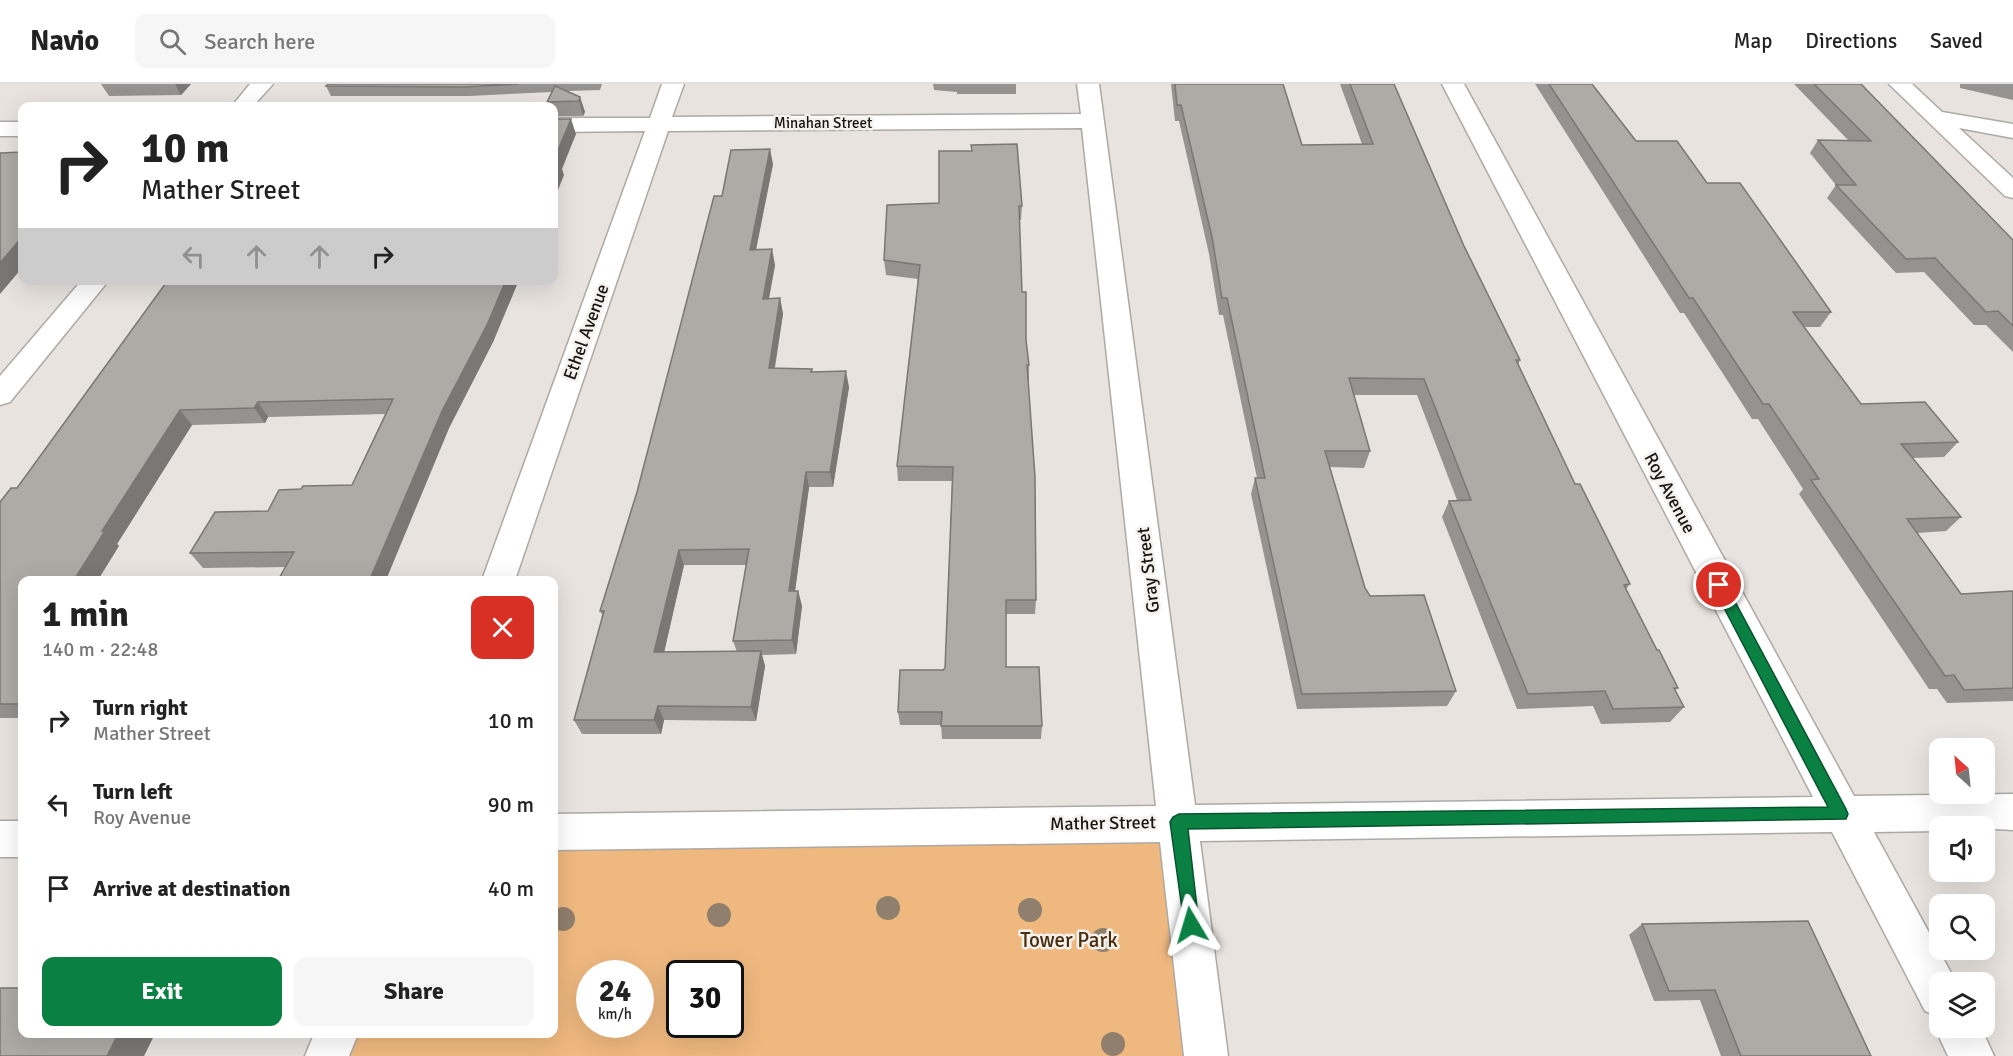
<!DOCTYPE html>
<html lang="en">
<head>
<meta charset="utf-8">
<style>
	:root { --surface:#fff; --page:#f6f6f6; --text:#222; --muted:#767676; --line:#e0e0e0; --accent:#0b8043 }
	body { margin:0; font-family:Signika,sans-serif; background:var(--page); color:var(--text); height:100vh; display:flex; flex-direction:column; font-size:22px; white-space:nowrap }
	* { box-sizing:border-box; margin:0 }
	p { font-size:20px; color:var(--muted) }
	.icon { flex:none; width:33px; height:33px; fill:none; stroke:currentColor; stroke-width:2; stroke-linecap:round; stroke-linejoin:round }
	.map { position:relative; flex:1; overflow:hidden }
	.panel { position:absolute; left:18px; top:492px; width:540px; height:462px; display:flex; flex-direction:column; background:var(--surface); border-radius:12px; box-shadow:0 6px 24px #0002 }
	.panel>* { flex:none }
	.guide { position:absolute; left:18px; top:18px; width:540px; height:183px; border-radius:12px; box-shadow:0 6px 24px #0002; background:#fff; color:var(--text); overflow:hidden }
	.needle { width:39px; rotate:333deg }
	.controls { position:absolute; left:1929px; top:654px; display:grid; gap:12px }
	.controls a { display:grid; place-items:center; width:66px; height:66px; border-radius:12px; background:var(--surface); box-shadow:0 6px 24px #0002; font-size:30px }
	.speed { position:absolute; left:576px; top:876px; display:flex; gap:12px; font-size:30px; font-weight:700; text-align:center }
	.speed>* { display:grid; place-content:center; width:78px; height:78px; border-radius:50%; background:var(--surface); box-shadow:0 6px 24px #0002; line-height:1 }
	.speed small { font-size:15px; font-weight:400 }
	.speed .limit { border:3px solid #111; border-radius:9px; background:#fff; color:#111 }
	.pin { position:absolute; display:grid; place-items:center; width:51px; height:51px; color:#fff; margin:-26px; border:3px solid #fff; border-radius:50%; box-shadow:0 2px 6px #0007 }
	.me { position:absolute; width:66px; margin:-33px; rotate:353deg; stroke-linejoin:round; filter:drop-shadow(0 0 4px #0008) }
	.turn { display:flex; align-items:center; gap:21px; height:126px; padding:0 24px; font-size:27px }
	.turn .icon { width:78px; height:78px; stroke-width:2.5 }
	.turn b { display:block; font-size:42px; line-height:51px }
	.lanes { display:flex; align-items:center; height:57px; padding:0 24px; background:#0003; justify-content:center; gap:30px; direction:ltr }
	.lanes .off { opacity:.35 }
	.round { display:grid; place-items:center; flex:none; width:63px; height:63px; border-radius:12px; background:var(--page) }
	.overview { display:flex; align-items:center; justify-content:space-between; height:102px; padding:0 24px }
	h1 { font-size:36px; font-weight:700; line-height:45px }
	.cta { display:flex; gap:12px; margin-top:auto; padding:12px 24px }
	.cta a { flex:1; height:69px; border-radius:12px; background:var(--accent); color:#fff; font-size:24px; font-weight:700; line-height:69px; text-align:center }
	.cta a+a { background:var(--page); color:var(--text) }
	ul { padding:0; list-style:none }
	li { display:flex; align-items:center; gap:18px; height:84px; padding:0 24px }
	li div { flex:1 }
	li b { display:block; font-size:22px }
	li em { font-style:normal }
	header { display:flex; align-items:center; gap:36px; box-sizing:border-box; height:84px; padding:0 30px; background:var(--surface); border-bottom:2px solid var(--line) }
	header strong { font-size:28px }
	nav { display:flex; gap:33px; margin-inline-start:auto; font-size:21px }
	.search { width:420px; height:54px; background:var(--page); display:flex; align-items:center; gap:15px; box-sizing:border-box; padding:0 21px; border-radius:12px; color:var(--muted); font-size:22px }
	.map>svg:first-child { display:block }
	.green { fill:#efb87f; fill-rule:evenodd }
	.lines { fill:none; stroke-linecap:round; stroke-linejoin:round }
	.minor-casing { stroke:#ada9a5; stroke-width:3 }
	.minor { fill:#fff; fill-rule:evenodd }
	.tree { fill:#907f6c }
	.wall { fill:#96928f; fill-rule:evenodd }
	.shaded-wall { fill:#7a7774 }
	.building { fill:#aeaaa6; stroke:#7a7774; stroke-width:1.5 }
	.route { fill:#0b8043; stroke:#07532c; stroke-width:1.5 }
	.labels { text-anchor:middle; stroke-width:5; stroke-linejoin:round; paint-order:stroke }
	.far-street-label { font-size:15px; fill:#161514; stroke:#f5f1ed }
	.street-label { font-size:18px; fill:#161514; stroke:#f5f1ed }
	.near-park-label { font-size:21px; fill:#482d0e; stroke:#f5f1ed }
</style>
</head>
<body>
<header>
<strong>Navio</strong>
<div class="search"><svg class="icon" aria-label="search" viewBox="0 0 24 24"><circle cx="10" cy="10" r="6"/><path d="M15 15l6 6"/></svg>Search here</div>
<nav><a>Map</a><a>Directions</a><a>Saved</a></nav>
</header>
<div class="map">
<svg width="2013" height="972" viewBox="0 0 2013 972">
	<rect width="100%" height="100%" fill="#e8e3df"/>
	<!-- green -->
	<path class="green" d="M 1179,738 L 1206,972 L 327,972 L 336,950 L 554,950 L 554,748 ZM 590,890 L 640,890 L 640,940 L 590,940 ZM 680,890 L 730,890 L 730,940 L 680,940 Z"/>
	<g class="lines">
		<!-- minor casing -->
		<g class="minor-casing">
			<g id="minor">
				<polygon points="250,0 273,0 253,22 232,22"/>
				<polygon points="662,0 684,0 672,33 1081,30 1077,0 1099,0 1195,721 1813,713 1442,0 1464,0 1854,712 2013,710 2013,746 1940,742 1940,747 1874,748 1956,898 1940,898 1940,944 1981,944 1994,972 1948,972 1935,944 1939,933 1925,927 1832,748 1200,757 1228,972 1184,972 1160,758 554,766 554,730 1156,722 1082,44 668,47 515,496 482,496 645,47 554,48 554,34 650,34"/>
				<polygon points="1889,0 1912,0 1942,28 2013,40 2013,54 1959,44 2013,94 2013,114 2005,112"/>
				<rect x="0" y="38" width="22" height="14"/>
				<polygon points="82,196 109,196 10,318 0,321 0,292"/>
				<rect x="0" y="737" width="22" height="36"/>
				<polygon points="314,950 358,950 349,972 305,972"/>
			</g>
		</g>
		<!-- minor -->
		<use href="#minor" class="minor"/>
	</g>
	<!-- trees -->
	<g class="tree">
		<circle cx="888" cy="824" r="12"/>
		<circle cx="1030" cy="826" r="12"/>
		<circle cx="719" cy="831" r="12"/>
		<circle cx="563" cy="835" r="12"/>
		<circle cx="1103" cy="856" r="12"/>
		<circle cx="1113" cy="960" r="12"/>
	</g>
	<!-- wall -->
	<g class="wall">
		<polygon points="101,0 191,0 181,11 109,12"/>
		<polygon points="328,0 602,0 600,6 567,7 580,13 585,28 583,32 554,32 554,22 545,22 552,8 469,12 331,12 326,2"/>
		<polygon points="933,0 1016,0 1016,10 957,10 957,8 934,6"/>
		<polygon points="1171,0 1283,0 1302,61 1362,60 1340,0 1394,0 1464,162 1520,276 1518,281 1575,400 1630,500 1626,505 1657,566 1678,604 1675,606 1684,623 1670,638 1601,640 1593,622 1517,625 1442,433 1449,417 1457,416 1417,311 1354,311 1370,367 1364,384 1330,383 1365,504 1370,512 1456,607 1447,622 1297,625 1251,410 1255,394 1257,394 1223,231 1219,231 1209,170 1179,37 1175,37"/>
		<polygon points="1535,0 1592,0 1636,57 1707,99 1831,228 1820,243 1804,243 1861,320 1958,358 1944,373 1913,374 1961,433 1946,447 1917,449 1961,510 2013,507 2013,617 1947,619 1937,605 1929,605 1799,410 1803,405 1758,335 1752,335 1684,229 1680,229"/>
		<polygon points="1794,0 1861,0 2013,156 2013,268 1986,241 1974,241 1924,188 1896,189 1827,114 1836,101 1810,69 1818,56 1849,57"/>
		<polygon points="1960,0 2013,0 2013,16 1960,4"/>
		<polygon points="972,67 1022,122 1021,136 1019,136 1022,208 1026,256 1029,281 1029,296 1028,296 1036,516 1035,530 1006,530 1006,583 1042,642 1041,655 942,655 941,641 900,641 898,628 945,584 952,397 898,397 897,382 918,195 886,191 884,176 939,119"/>
		<path d="M 773,80 L 756,165 L 775,181 L 769,214 L 780,214 L 783,230 L 775,284 L 812,285 L 813,288 L 849,303 L 833,403 L 809,403 L 795,507 L 798,507 L 802,522 L 796,570 L 762,571 L 765,582 L 756,637 L 664,636 L 661,650 L 582,650 L 574,636 L 603,532 L 600,527 L 637,408 L 722,112 ZM 684,481 L 746,481 L 733,557 L 737,568 L 664,568 Z"/>
		<polygon points="168,196 494,256 450,342 286,483 203,484 190,469 268,427 301,405 352,401 385,330 268,333 265,339 192,341 117,460 119,462 22,496 22,634 0,634 0,418 17,404"/>
		<polygon points="1642,840 1871,972 1721,972 1700,916 1654,917 1629,851"/>
	</g>
	<!-- shaded-wall -->
	<g class="shaded-wall">
		<polygon points="175,0 191,0 181,11"/>
		<polygon points="580,13 585,28 583,32 579,17"/>
		<polygon points="571,35 576,50 562,85 564,91 554,116 554,76"/>
		<polygon points="770,65 773,80 753,181 750,166"/>
		<polygon points="22,153 22,184 0,210 0,179"/>
		<polygon points="772,165 775,181 766,230 763,215"/>
		<polygon points="506,196 519,196 494,256 450,342 386,496 371,496 370,495 442,327"/>
		<polygon points="780,214 783,230 772,299 769,284"/>
		<polygon points="846,287 849,303 833,403 830,388"/>
		<polygon points="258,318 268,333 265,339 254,324"/>
		<polygon points="180,326 192,341 117,460 119,462 98,496 74,496 102,447"/>
		<polygon points="806,388 809,403 793,522 789,507"/>
		<polygon points="679,466 684,481 661,582 654,568"/>
		<polygon points="798,507 802,522 796,570 792,556"/>
		<polygon points="761,567 765,582 756,637 751,623"/>
		<polygon points="658,622 664,636 661,650 654,636"/>
		<polygon points="118,950 155,950 144,972 107,972"/>
	</g>
	<!-- building -->
	<g class="building">
		<polygon points="328,0 518,0 465,3 326,2"/>
		<polygon points="1175,0 1283,0 1302,61 1373,60 1350,0 1394,0 1464,162 1520,276 1516,276 1575,400 1580,400 1630,500 1624,501 1657,566 1659,566 1678,604 1674,604 1684,623 1613,625 1605,607 1528,610 1449,417 1471,416 1424,295 1349,294 1370,367 1325,367 1365,504 1370,512 1424,511 1456,607 1302,610 1255,394 1265,394 1227,214 1222,214 1212,153 1181,21 1177,21"/>
		<polygon points="1549,0 1592,0 1636,57 1677,57 1707,99 1740,99 1831,228 1793,228 1861,320 1925,318 1958,358 1901,360 1961,433 1907,435 1961,510 2013,507 2013,604 1964,606 1954,591 1945,592 1811,396 1819,395 1769,320 1763,320 1693,214 1689,214"/>
		<polygon points="1814,0 1861,0 2013,156 2013,242 1998,227 1986,228 1935,174 1906,175 1836,101 1856,101 1818,56 1871,57"/>
		<polygon points="555,2 580,13 579,17 548,18 547,22 545,22"/>
		<polygon points="554,35 571,35 554,76 559,76 554,89"/>
		<polygon points="1017,60 1022,122 1019,122 1022,208 1026,208 1026,256 1029,281 1027,281 1035,393 1036,516 1006,516 1006,583 1039,583 1042,642 941,642 942,628 898,628 900,586 943,586 945,584 953,383 897,382 920,181 884,176 887,121 939,119 939,67 972,67 971,61"/>
		<polygon points="770,65 750,166 772,165 763,215 780,214 769,284 812,285 811,288 846,287 830,388 806,388 789,507 798,507 792,556 733,557 749,465 679,466 654,568 761,567 751,623 658,622 654,636 574,636 604,527 600,527 637,408 714,112 722,112 731,66"/>
		<polygon points="22,68 22,153 0,179 0,69"/>
		<polygon points="168,196 506,196 487,241 442,327 370,495 373,494 372,496 278,496 294,468 190,469 215,428 268,427 279,406 301,405 303,402 352,401 393,315 258,318 254,324 180,326 102,447 105,447 74,496 22,496 22,620 0,620 0,418 11,404 17,404"/>
		<polygon points="1808,837 1871,972 1741,972 1715,906 1669,907 1642,840"/>
		<polygon points="0,904 22,904 22,950 118,950 107,972 0,972"/>
	</g>
	<!-- route -->
	<polygon class="route" points="1719,495 1724,497 1846,725 1848,730 1846,735 1188,745 1199,841 1197,847 1191,850 1185,847 1170,738 1173,733 1179,730 1828,723 1712,501"/>
	<g class="labels">
		<!-- far-street labels -->
		<g class="far-street-label">
			<text x="823" y="44">Minahan Street</text>
		</g>
		<!-- street labels -->
		<g class="street-label">
			<text transform="translate(586 248) rotate(-70)" y="6">Ethel Avenue</text>
			<text transform="translate(1670 409) rotate(62)" y="6">Roy Avenue</text>
			<text transform="translate(1148 486) rotate(-97)" y="6">Gray Street</text>
			<text transform="translate(1103 739) rotate(-1)" y="6">Mather Street</text>
		</g>
		<!-- near-park labels -->
		<g class="near-park-label">
			<text x="1069" y="863">Tower Park</text>
		</g>
	</g>
</svg>
<div class="controls">
<a><svg class="needle" viewBox="-14 -14 28 28"><path d="M0-13l5 13h-10z" fill="#e53935"/><path d="M0 13l5-13h-10z" fill="#767676"/></svg></a>
<a><svg class="icon" aria-label="sound" viewBox="0 0 24 24"><path d="M4 9h4l5-4v14l-5-4H4zM17 9q2 3 0 6"/></svg></a>
<a><svg class="icon" aria-label="search" viewBox="0 0 24 24"><circle cx="10" cy="10" r="6"/><path d="M15 15l6 6"/></svg></a>
<a><svg class="icon" aria-label="layers" viewBox="0 0 24 24"><path d="M12 4l9 5-9 5-9-5zM3 14l9 5 9-5"/></svg></a>
</div>
<div class="speed"><div>24<small>km/h</small></div><div class="limit">30</div></div>
<div class="pin" style="left:1719px;top:501px;background:#d93025"><svg class="icon" aria-label="arrive" viewBox="0 0 24 24"><path d="M6 21V4h12l-3 4 3 4H6"/></svg></div>
<svg class="me" style="left:1191px;top:841px" viewBox="-20 -20 40 40"><path d="M0-17L14 15 0 8-14 15z" fill="#0b8043" stroke="#fff" stroke-width="4"/></svg>
<div class="guide">
<div class="turn"><svg class="icon" aria-label="right" viewBox="0 0 24 24"><path d="M7 20v-9h11M14 6l5 5-5 5"/></svg><div><b>10 m</b>Mather Street</div></div>
<div class="lanes"><svg class="icon off" aria-label="left" viewBox="0 0 24 24"><path d="M17 20v-9H6M10 6l-5 5 5 5"/></svg><svg class="icon off" aria-label="ahead" viewBox="0 0 24 24"><path d="M12 20V5M6 11l6-6 6 6"/></svg><svg class="icon off" aria-label="ahead" viewBox="0 0 24 24"><path d="M12 20V5M6 11l6-6 6 6"/></svg><svg class="icon" aria-label="right" viewBox="0 0 24 24"><path d="M7 20v-9h11M14 6l5 5-5 5"/></svg></div>
</div>
<section class="panel">
<div class="overview"><div><h1>1 min</h1><p>140 m · 22:48</p></div><a class="round" style="background:#d93025;color:#fff"><svg class="icon" aria-label="close" viewBox="0 0 24 24"><path d="M6 6l12 12M18 6L6 18"/></svg></a></div>
<ul>
<li><svg class="icon" aria-label="right" viewBox="0 0 24 24"><path d="M7 20v-9h11M14 6l5 5-5 5"/></svg><div><b>Turn right</b><p>Mather Street</p></div><em>10 m</em></li>
<li><svg class="icon" aria-label="left" viewBox="0 0 24 24"><path d="M17 20v-9H6M10 6l-5 5 5 5"/></svg><div><b>Turn left</b><p>Roy Avenue</p></div><em>90 m</em></li>
<li><svg class="icon" aria-label="arrive" viewBox="0 0 24 24"><path d="M6 21V4h12l-3 4 3 4H6"/></svg><div><b>Arrive at destination</b></div><em>40 m</em></li>
</ul>
<div class="cta"><a>Exit</a><a>Share</a></div>
</section>
</div>
</body>
</html>
